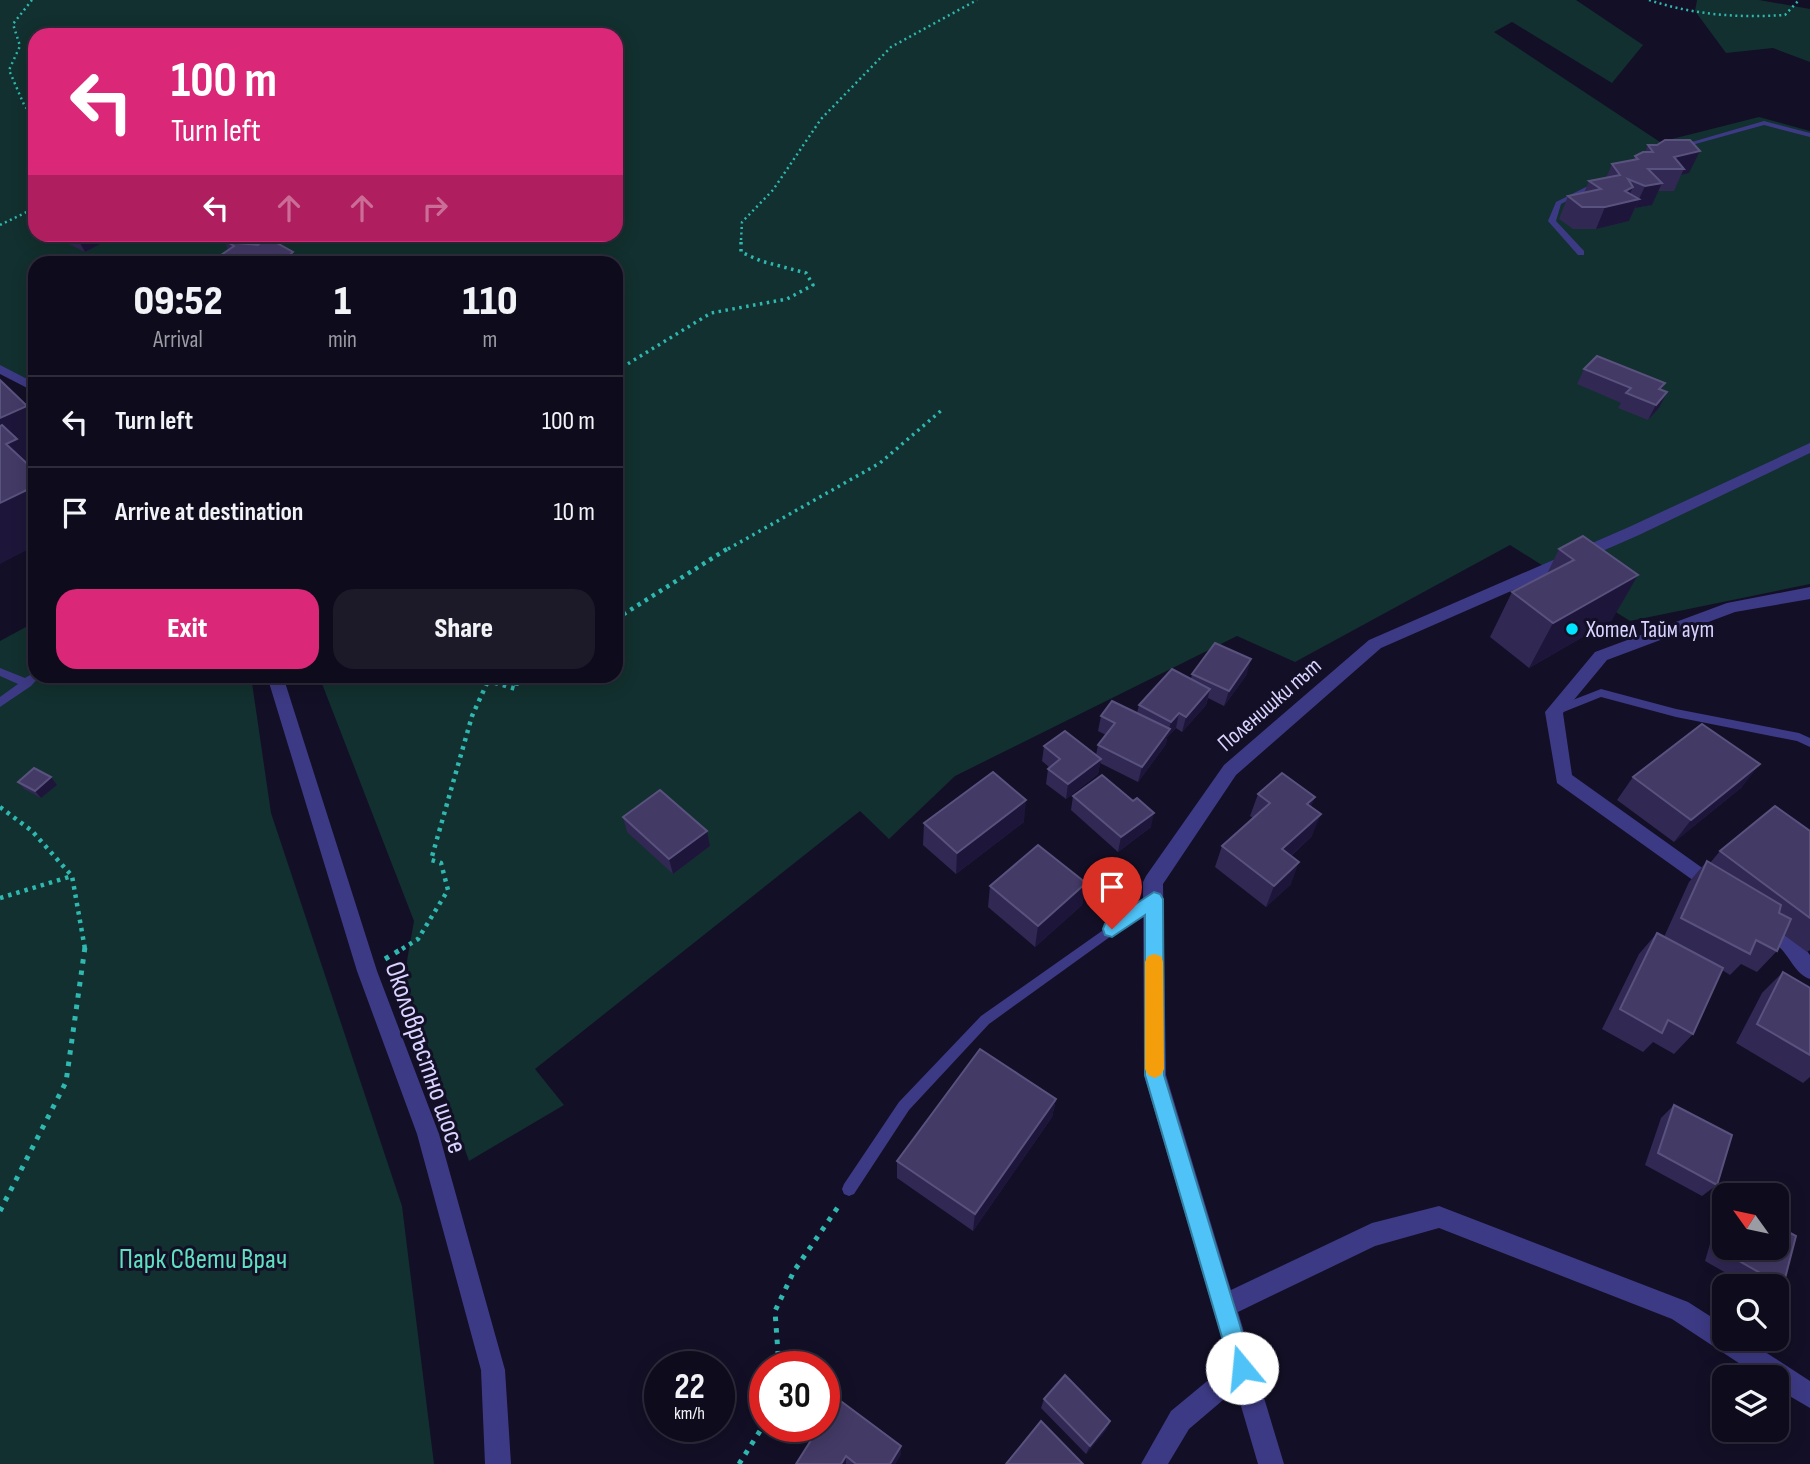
<!DOCTYPE html>
<html lang="en">
<head>
<meta charset="utf-8">
<style>
	:root { --surface:#0e0b1c; --page:#1c1929; --text:#f1f3f6; --muted:#9b9ba3; --line:#2e2b3b; --accent:#db2777 }
	body { margin:0; font-family:"Sofia Sans Condensed",sans-serif; background:var(--page); color:var(--text); height:100vh; display:flex; flex-direction:column; font-size:26px; white-space:nowrap }
	* { box-sizing:border-box; margin:0 }
	p { font-size:23px; color:var(--muted) }
	.icon { flex:none; width:38px; height:38px; fill:none; stroke:currentColor; stroke-width:2; stroke-linecap:round; stroke-linejoin:round }
	.map { position:relative; flex:1; overflow:hidden }
	.side { position:absolute; left:28px; top:256px; width:595px; height:427px; display:flex; flex-direction:column; background:var(--surface); border-radius:21px; box-shadow:0 4px 18px #0003,0 0 0 2px var(--line) }
	.side>* { flex:none }
	.hud { position:absolute; left:28px; top:28px; width:595px; height:214px; border-radius:21px; box-shadow:0 4px 18px #0003,0 0 0 2px var(--line); background:#db2777; color:#fff; overflow:hidden }
	.needle { width:46px; rotate:303deg }
	.controls { position:absolute; left:1712px; top:1183px; display:grid; gap:14px }
	.controls a { display:grid; place-items:center; width:77px; height:77px; border-radius:14px; background:var(--surface); box-shadow:0 4px 18px #0003,0 0 0 2px var(--line); font-size:35px }
	.speed { position:absolute; left:644px; top:1351px; display:flex; gap:14px; font-size:35px; font-weight:700; text-align:center }
	.speed>* { display:grid; place-content:center; width:91px; height:91px; border-radius:50%; background:var(--surface); box-shadow:0 4px 18px #0003,0 0 0 2px var(--line); line-height:1 }
	.speed small { font-size:18px; font-weight:400 }
	.speed .limit { border:10px solid #d22; background:#fff; color:#111 }
	.pin { position:absolute; display:grid; place-items:center; width:60px; height:60px; color:#fff; margin:-72px -30px; border-radius:50% 50% 50% 0; rotate:-45deg; box-shadow:0 0 7px #0007 }
	.pin .icon { rotate:45deg }
	.me { position:absolute; width:77px; margin:-38px; rotate:343deg; stroke-linejoin:round; filter:drop-shadow(0 0 5px #0008) }
	.turn { display:flex; align-items:center; gap:24px; height:147px; padding:0 28px; font-size:32px }
	.turn .icon { width:91px; height:91px; stroke-width:2.5 }
	.turn b { display:block; font-size:49px; line-height:60px }
	.lanes { display:flex; align-items:center; height:66px; padding:0 28px; background:#0003; justify-content:center; gap:35px; direction:ltr }
	.lanes .off { opacity:.35 }
	.eta { display:flex; justify-content:space-evenly; align-items:center; height:119px; text-align:center }
	.eta b { font-size:42px; font-weight:800; line-height:49px }
	.primary-button { display:flex; gap:14px; margin-top:auto; padding:14px 28px }
	.primary-button a { flex:1; height:80px; border-radius:21px; background:var(--accent); color:#fff; font-size:28px; font-weight:800; line-height:80px; text-align:center }
	.primary-button a+a { background:var(--page); color:var(--text) }
	ul { padding:0; list-style:none }
	li { display:flex; align-items:center; gap:21px; height:91px; padding:0 28px; border-top:2px solid var(--line) }
	li div { flex:1 }
	li b { display:block; font-size:26px }
	li em { font-style:normal }
	.map>svg:first-child { display:block }
	.green { fill:#12302f; fill-rule:evenodd }
	.lines { fill:none; stroke-linecap:round; stroke-linejoin:round }
	.path-far3 { stroke:#2fb8b0; stroke-width:2.5; stroke-dasharray:2 3.5; stroke-linecap:butt }
	.path-far2 { stroke:#2fb8b0; stroke-width:3.5; stroke-dasharray:2.5 4.5; stroke-linecap:butt }
	.path-far1 { stroke:#2fb8b0; stroke-width:4.5; stroke-dasharray:3.5 5; stroke-linecap:butt }
	.path { stroke:#2fb8b0; stroke-width:5; stroke-dasharray:4.5 7; stroke-linecap:butt }
	.lane { fill:#3d3a85; fill-rule:evenodd }
	.street { fill:#3d3a85; fill-rule:evenodd }
	.wall { fill:#312854 }
	.shaded-wall { fill:#1d163a }
	.building { fill:#433a66; stroke:#5a527e; stroke-width:2 }
	.route { fill:#4fc3f7; stroke:#337fa1; stroke-width:2 }
	.slow { fill:#f59e0b }
	.poi-dot { fill:#00e5ff; stroke:#130f26; stroke-width:2.5 }
	.labels { text-anchor:middle; stroke-width:6; stroke-linejoin:round; paint-order:stroke }
	.poi-label { font-size:23px; fill:#d9d4ff; stroke:#130f26; text-anchor:start }
	.street-label { font-size:23px; fill:#d9d4ff; stroke:#130f26 }
	.near-street-label { font-size:28px; fill:#d9d4ff; stroke:#130f26 }
	.near-park-label { font-size:28px; fill:#5fe0c0; stroke:#130f26 }
</style>
</head>
<body>
<div class="map">
<svg width="1810" height="1464" viewBox="0 0 1810 1464">
	<rect width="100%" height="100%" fill="#130f26"/>
	<!-- green -->
	<g class="green">
		<path d="M 0,0 L 1576,0 L 1643,45 L 1612,83 L 1512,22 L 1494,32 L 1660,142 L 1759,117 L 1810,131 L 1810,584 L 1630,621 L 1510,545 L 1295,662 L 1237,636 L 955,776 L 889,839 L 860,811 L 535,1069 L 564,1105 L 469,1161 L 404,978 L 414,921 L 319,676 L 616,676 L 616,262 L 35,262 L 35,389 L 0,369 ZM 35,35 L 616,35 L 616,234 L 35,234 Z"/>
		<polygon points="1697,0 1759,0 1810,9 1810,62 1773,48 1726,53 1695,11"/>
		<polygon points="35,622 35,676 251,676 271,813 402,1206 434,1464 0,1464 0,641"/>
	</g>
	<g class="lines">
		<!-- path-far3 -->
		<g class="path-far3">
			<polyline points="32,0 13,24 20,46 9,70 25,107 35,114"/>
			<path d="M 1649,0 C 1694,15 1738,18 1785,15 L 1799,0"/>
			<polyline points="0,225 35,208"/>
			<polyline points="741,240 742,222 773,190 821,119 891,47 977,0"/>
		</g>
		<!-- path-far2 -->
		<g class="path-far2">
			<polyline points="616,371 711,313 787,299 813,285 806,273 761,261 741,252 741,238"/>
			<polyline points="728,549 880,463 943,409"/>
		</g>
		<!-- path-far1 -->
		<g class="path-far1">
			<polyline points="616,619 730,547"/>
			<polyline points="436,676 475,677 516,689 517,676"/>
			<polyline points="0,807 32,831 72,876 85,949"/>
			<polyline points="0,898 72,876"/>
			<polyline points="402,949 418,939 448,890 441,863 431,860 472,716 488,681"/>
		</g>
		<!-- path -->
		<g class="path">
			<polyline points="385,959 405,947"/>
			<polyline points="0,1211 66,1082 85,947"/>
			<polyline points="779,1367 775,1311 794,1271 840,1204"/>
			<polyline points="739,1464 765,1423"/>
		</g>
		<!-- lane -->
		<g class="lane">
			<polygon points="1764,121 1810,133 1810,137 1764,125 1681,148 1678,146"/>
			<polygon points="1594,183 1599,184 1561,204 1556,221 1584,251 1584,255 1578,255 1548,221 1556,202"/>
			<polygon points="0,668 25,678 35,672 35,676 40,676 31,686 0,707 0,697 18,684 0,676"/>
			<polygon points="1601,689 1676,709 1799,733 1810,738 1810,747 1797,741 1676,717 1601,697 1556,715 1551,711 1552,708"/>
			<polygon points="1153,895 1157,897 1159,900 1157,903 989,1024 909,1110 854,1194 849,1196 844,1194 842,1189 844,1184 899,1102 981,1016"/>
		</g>
		<!-- street -->
		<g class="street">
			<polygon points="0,365 35,383 35,392 0,374"/>
			<polygon points="1810,443 1810,453 1639,535 1381,648 1236,775 1163,884 1166,1075 1231,1290 1372,1223 1439,1206 1688,1302 1724,1325 1724,1339 1745,1339 1810,1381 1810,1408 1776,1388 1776,1377 1760,1377 1672,1319 1439,1228 1375,1246 1238,1312 1284,1464 1258,1464 1236,1389 1189,1429 1168,1464 1141,1464 1171,1411 1229,1363 1144,1075 1143,882 1146,876 1224,765 1369,640 1629,527"/>
			<polygon points="1810,587 1810,599 1735,612 1607,660 1563,713 1572,775 1722,882 1725,888 1722,894 1715,896 1557,783 1545,712 1595,652 1727,603"/>
			<polygon points="267,676 283,676 377,971 439,1134 505,1370 511,1464 485,1464 481,1370 417,1134 357,971"/>
			<path d="M 1763,915 L 1795,936 L 1810,955 L 1810,979 C 1795,974 1790,956 1778,946 C 1770,939 1758,934 1753,923 L 1756,917 Z"/>
		</g>
	</g>
	<!-- wall -->
	<g class="wall">
		<polygon points="1648,145 1689,173 1681,175 1674,191 1658,191 1652,205 1635,208 1629,221 1596,229 1573,229 1559,219 1568,196 1584,193 1589,181 1606,178 1612,164 1634,160 1635,156 1645,152"/>
		<polygon points="56,234 119,234 85,252 59,239"/>
		<polygon points="267,234 268,238 293,252 297,262 211,262 228,250 224,240"/>
		<polygon points="1584,369 1661,390 1659,408 1648,420 1618,408 1621,403 1577,384"/>
		<polygon points="1583,536 1612,620 1529,668 1490,637 1512,592 1547,574 1559,549"/>
		<polygon points="1192,674 1247,674 1224,706 1208,698 1206,705 1182,732 1176,728 1167,737 1166,744 1138,782 1100,763 1098,774 1066,799 1046,784 1048,769 1050,768 1042,761 1044,746 1096,755 1098,745 1106,735 1098,731 1101,716 1137,713 1139,705 1191,679"/>
		<polygon points="51,777 57,785 41,798 24,789 18,782"/>
		<polygon points="1633,777 1742,787 1674,842 1617,800"/>
		<polygon points="1258,794 1315,797 1311,806 1312,836 1291,856 1291,884 1266,907 1215,867 1222,846 1253,818 1250,816"/>
		<polygon points="1073,796 1151,827 1118,852 1071,810"/>
		<polygon points="623,817 710,846 673,874 627,832"/>
		<polygon points="1024,822 956,874 923,845 924,823"/>
		<polygon points="1810,831 1810,950 1807,952 1784,935 1777,951 1757,972 1741,964 1730,975 1722,970 1693,1034 1674,1054 1653,1042 1643,1052 1602,1029 1639,954 1657,933 1664,937 1689,882 1707,861 1710,863 1720,851"/>
		<polygon points="1086,883 1082,905 1035,947 988,907 990,886"/>
		<polygon points="1783,972 1810,988 1810,1077 1803,1083 1736,1043 1762,993"/>
		<polygon points="1056,1099 1052,1117 973,1231 897,1178 897,1161"/>
		<polygon points="1674,1105 1717,1185 1702,1196 1645,1165 1661,1118"/>
		<polygon points="1724,1209 1724,1248 1783,1286 1776,1290 1776,1286 1749,1286 1705,1261 1719,1213"/>
		<polygon points="1044,1399 1110,1421 1106,1430 1086,1454 1041,1408"/>
		<polygon points="901,1446 901,1454 895,1464 796,1464"/>
	</g>
	<!-- shaded-wall -->
	<g class="shaded-wall">
		<polygon points="1700,151 1689,173 1681,175 1684,169 1674,157"/>
		<polygon points="1662,183 1652,205 1635,208 1645,186"/>
		<polygon points="1633,187 1626,202 1639,199 1629,221 1596,229 1605,207"/>
		<polygon points="81,234 119,234 85,252 77,237"/>
		<polygon points="245,234 267,234 270,242 249,262 236,243"/>
		<polygon points="293,252 297,262 282,262"/>
		<polygon points="1667,392 1659,408 1648,420 1656,405"/>
		<polygon points="27,406 35,419 35,460 32,462 35,467 35,546 0,564 0,503 6,444 0,430 0,418"/>
		<polygon points="1638,575 1612,620 1529,668 1553,623"/>
		<polygon points="1251,659 1247,674 1224,706 1229,691"/>
		<polygon points="1210,689 1206,705 1182,732 1186,717"/>
		<polygon points="1179,713 1176,728 1167,737 1166,744 1138,782 1142,767 1169,729 1171,722"/>
		<polygon points="1101,759 1098,774 1066,799 1068,784"/>
		<polygon points="1760,764 1742,787 1674,842 1691,820"/>
		<polygon points="51,777 57,785 41,798 35,791"/>
		<polygon points="1315,797 1306,819 1307,804"/>
		<polygon points="1026,800 1024,822 956,874 957,853"/>
		<polygon points="1154,813 1151,827 1118,852 1121,837"/>
		<polygon points="1321,814 1312,836 1274,871 1282,849"/>
		<polygon points="707,831 710,846 673,874 669,859"/>
		<polygon points="1299,862 1291,884 1266,907 1274,886"/>
		<polygon points="1086,883 1082,905 1035,947 1038,926"/>
		<polygon points="1056,1099 1052,1117 973,1231 975,1214"/>
		<polygon points="1110,1421 1106,1430 1086,1454 1090,1446"/>
		<polygon points="901,1446 901,1454 895,1464 890,1464"/>
		<polygon points="846,1456 846,1464 841,1464"/>
	</g>
	<!-- building -->
	<g class="building">
		<polygon points="1665,140 1690,140 1700,151 1674,157 1684,169 1648,169 1662,183 1645,186 1628,179 1633,187 1625,191 1639,199 1605,207 1582,207 1568,196 1601,189 1589,181 1620,175 1612,164 1638,159 1635,156 1643,152 1653,152 1648,145 1657,145"/>
		<polygon points="232,234 245,234 236,243 258,245 266,237 293,252 282,262 211,262 234,246 224,240"/>
		<polygon points="1597,356 1665,383 1659,389 1667,392 1656,405 1626,393 1631,388 1584,369"/>
		<polygon points="0,380 27,406 0,418"/>
		<polygon points="2,425 17,439 6,444 35,471 35,486 0,503 0,426"/>
		<polygon points="1583,536 1638,575 1553,623 1512,592 1574,560 1559,549"/>
		<polygon points="1215,643 1251,659 1229,691 1192,674"/>
		<polygon points="1172,669 1210,689 1186,717 1179,713 1171,722 1139,705"/>
		<polygon points="1112,701 1170,729 1142,767 1098,745 1115,723 1101,716"/>
		<polygon points="1702,724 1760,764 1691,820 1633,777"/>
		<polygon points="1065,731 1101,759 1068,784 1048,769 1060,759 1044,746"/>
		<polygon points="34,768 51,777 35,791 18,782"/>
		<polygon points="993,772 1026,800 957,853 924,823"/>
		<polygon points="1282,773 1315,797 1307,804 1321,814 1282,849 1299,862 1274,886 1222,846 1270,803 1258,794"/>
		<polygon points="1102,775 1133,801 1137,798 1154,813 1121,837 1073,796"/>
		<polygon points="660,790 707,831 669,859 623,817"/>
		<polygon points="1775,806 1810,831 1810,918 1720,851"/>
		<polygon points="1038,845 1086,883 1038,926 990,886"/>
		<polygon points="1707,861 1781,905 1779,913 1791,919 1777,951 1756,940 1750,954 1681,918"/>
		<polygon points="1657,933 1723,968 1693,1034 1668,1020 1662,1033 1620,1009"/>
		<polygon points="1783,972 1810,988 1810,1055 1757,1024"/>
		<polygon points="980,1049 1056,1099 975,1214 897,1161"/>
		<polygon points="1674,1105 1732,1135 1717,1185 1658,1153"/>
		<polygon points="1776,1225 1796,1236 1783,1286 1720,1250 1724,1237 1724,1248 1776,1248"/>
		<polygon points="1065,1375 1110,1421 1090,1446 1044,1399"/>
		<polygon points="838,1399 901,1446 890,1464 856,1464 846,1456 841,1464 796,1464 820,1426 824,1426 824,1420"/>
		<polygon points="1041,1421 1083,1464 1006,1464"/>
	</g>
	<!-- route -->
	<polygon class="route" points="1154,892 1160,894 1163,899 1164,1075 1253,1368 1250,1376 1242,1380 1234,1376 1231,1368 1145,1075 1145,915 1112,937 1105,935 1103,929 1105,924"/>
	<!-- slow -->
	<polygon class="slow" points="1154,954 1161,956 1163,962 1164,1069 1161,1075 1155,1078 1148,1075 1145,1069 1145,962 1148,956"/>
	<!-- markers -->
	<circle class="poi-dot" cx="1572" cy="629" r="7"/>
	<g class="labels">
		<!-- poi labels -->
		<g class="poi-label">
			<text x="1586" y="637">Хотел Тайм аут</text>
		</g>
		<!-- street labels -->
		<g class="street-label">
			<text transform="translate(1269 704) rotate(-41)" y="8">Поленишки път</text>
		</g>
		<!-- near-street labels -->
		<g class="near-street-label">
			<text transform="translate(427 1057) rotate(71)" y="10">Околовръстно шосе</text>
		</g>
		<!-- near-park labels -->
		<g class="near-park-label">
			<text x="203" y="1268">Парк Свети Врач</text>
		</g>
	</g>
</svg>
<div class="controls">
<a><svg class="needle" viewBox="-14 -14 28 28"><path d="M0-13l5 13h-10z" fill="#e53935"/><path d="M0 13l5-13h-10z" fill="#9b9ba3"/></svg></a>
<a><svg class="icon" aria-label="search" viewBox="0 0 24 24"><circle cx="10" cy="10" r="6"/><path d="M15 15l6 6"/></svg></a>
<a><svg class="icon" aria-label="layers" viewBox="0 0 24 24"><path d="M12 4l9 5-9 5-9-5zM3 14l9 5 9-5"/></svg></a>
</div>
<div class="speed"><div>22<small>km/h</small></div><div class="limit">30</div></div>
<div class="pin" style="left:1112px;top:929px;background:#d93025"><svg class="icon" aria-label="arrive" viewBox="0 0 24 24"><path d="M6 21V4h12l-3 4 3 4H6"/></svg></div>
<svg class="me" style="left:1242px;top:1368px" viewBox="-20 -20 40 40"><circle r="19" fill="#fff"/><path d="M0-13L10 11 0 6-10 11z" fill="#4fc3f7"/></svg>
<div class="hud">
<div class="turn"><svg class="icon" aria-label="left" viewBox="0 0 24 24"><path d="M17 20v-9H6M10 6l-5 5 5 5"/></svg><div><b>100 m</b>Turn left</div></div>
<div class="lanes"><svg class="icon" aria-label="left" viewBox="0 0 24 24"><path d="M17 20v-9H6M10 6l-5 5 5 5"/></svg><svg class="icon off" aria-label="ahead" viewBox="0 0 24 24"><path d="M12 20V5M6 11l6-6 6 6"/></svg><svg class="icon off" aria-label="ahead" viewBox="0 0 24 24"><path d="M12 20V5M6 11l6-6 6 6"/></svg><svg class="icon off" aria-label="right" viewBox="0 0 24 24"><path d="M7 20v-9h11M14 6l5 5-5 5"/></svg></div>
</div>
<section class="side">
<div class="eta">
<div><b>09:52</b><p>Arrival</p></div>
<div><b>1</b><p>min</p></div>
<div><b>110</b><p>m</p></div>
</div>
<ul>
<li><svg class="icon" aria-label="left" viewBox="0 0 24 24"><path d="M17 20v-9H6M10 6l-5 5 5 5"/></svg><div><b>Turn left</b></div><em>100 m</em></li>
<li><svg class="icon" aria-label="arrive" viewBox="0 0 24 24"><path d="M6 21V4h12l-3 4 3 4H6"/></svg><div><b>Arrive at destination</b></div><em>10 m</em></li>
</ul>
<div class="primary-button"><a>Exit</a><a>Share</a></div>
</section>
</div>
</body>
</html>
